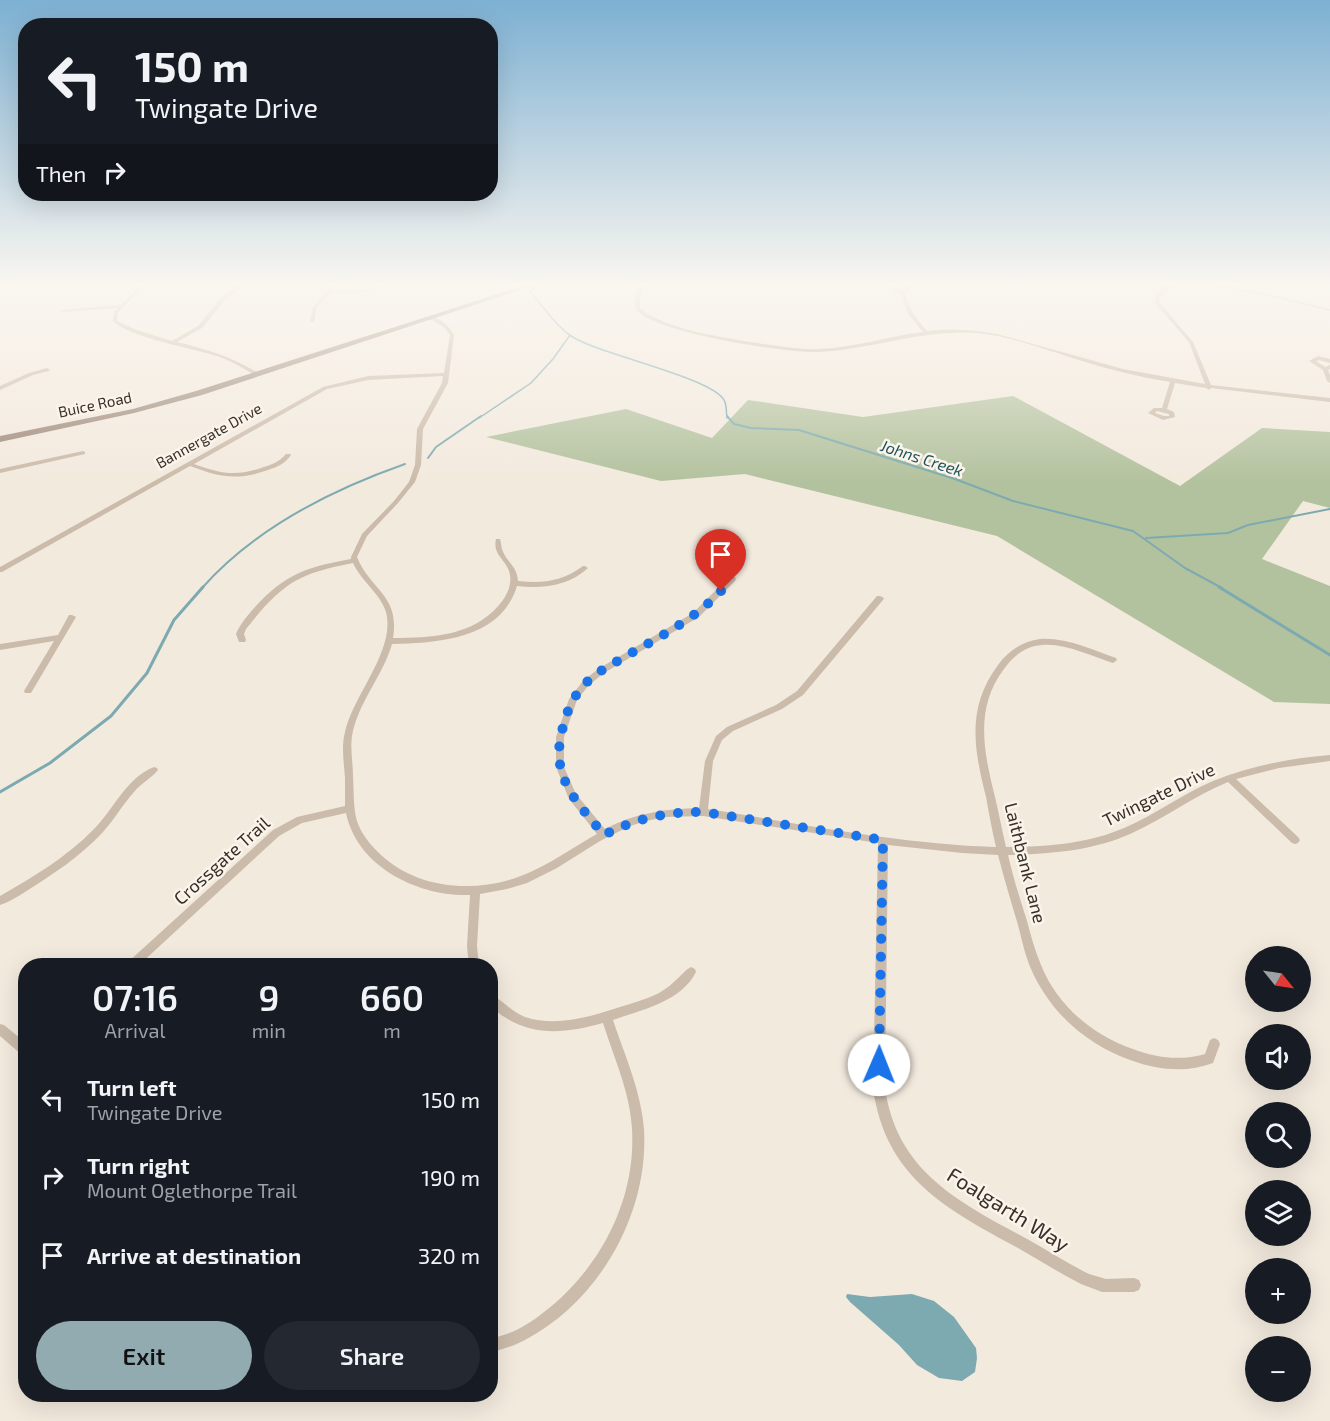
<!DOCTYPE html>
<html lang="en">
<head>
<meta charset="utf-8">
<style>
	:root { --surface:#171b24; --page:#242831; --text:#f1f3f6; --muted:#9ea1a6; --accent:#92abb0 }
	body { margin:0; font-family:"Exo 2",sans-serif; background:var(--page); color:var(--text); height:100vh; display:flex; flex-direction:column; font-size:22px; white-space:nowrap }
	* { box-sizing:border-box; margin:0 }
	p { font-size:20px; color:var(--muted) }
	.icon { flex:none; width:33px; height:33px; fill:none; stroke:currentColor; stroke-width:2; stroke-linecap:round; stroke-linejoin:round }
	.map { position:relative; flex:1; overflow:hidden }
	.sheet { position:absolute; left:18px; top:958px; width:480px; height:444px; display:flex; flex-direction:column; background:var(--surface); border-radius:24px; box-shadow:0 6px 24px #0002 }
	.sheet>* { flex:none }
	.guide { position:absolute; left:18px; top:18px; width:480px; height:183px; border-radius:24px; box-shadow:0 6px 24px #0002; background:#171b24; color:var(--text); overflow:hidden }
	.needle { width:39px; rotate:120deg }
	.buttons { position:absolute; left:1245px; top:946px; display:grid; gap:12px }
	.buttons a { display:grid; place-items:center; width:66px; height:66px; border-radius:50%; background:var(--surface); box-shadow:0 6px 24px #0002; font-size:30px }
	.pin { position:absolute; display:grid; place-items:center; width:51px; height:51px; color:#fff; margin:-62px -26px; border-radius:50% 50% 50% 0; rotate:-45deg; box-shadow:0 0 6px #0007 }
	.pin .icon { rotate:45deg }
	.me { position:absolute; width:66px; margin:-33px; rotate:1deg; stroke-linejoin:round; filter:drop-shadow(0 0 4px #0008) }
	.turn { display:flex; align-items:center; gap:21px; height:126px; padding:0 18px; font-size:27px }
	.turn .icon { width:78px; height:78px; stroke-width:2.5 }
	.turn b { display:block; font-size:42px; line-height:51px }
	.then { display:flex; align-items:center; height:57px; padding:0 18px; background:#0003; gap:12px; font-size:22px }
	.eta { display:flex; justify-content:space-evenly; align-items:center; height:102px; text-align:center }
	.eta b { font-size:36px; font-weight:600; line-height:42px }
	.action { display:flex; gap:12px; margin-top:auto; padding:12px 18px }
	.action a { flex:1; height:69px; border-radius:36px; background:var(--accent); color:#111; font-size:24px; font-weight:600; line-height:69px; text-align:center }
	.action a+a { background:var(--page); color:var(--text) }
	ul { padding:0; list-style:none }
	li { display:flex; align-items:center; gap:18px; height:78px; padding:0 18px }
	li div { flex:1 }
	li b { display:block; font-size:22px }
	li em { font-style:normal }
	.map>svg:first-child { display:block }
	.green { fill:#b3c29e }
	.water { fill:#7daab0 }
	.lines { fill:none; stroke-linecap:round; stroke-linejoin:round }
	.stream-far2 { stroke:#7daab0; stroke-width:1.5 }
	.stream-far1 { stroke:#7daab0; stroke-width:2 }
	.stream { stroke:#7daab0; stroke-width:3 }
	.street { fill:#cbbbaa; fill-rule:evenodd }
	.secondary { fill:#9f8b7b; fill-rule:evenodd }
	.route { stroke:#1a73e8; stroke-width:10; stroke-dasharray:0 18 }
	.labels { text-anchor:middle; stroke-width:5; stroke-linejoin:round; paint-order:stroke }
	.far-street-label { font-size:15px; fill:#392f29; stroke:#faf4eb }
	.far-water-label { font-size:16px; font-style:italic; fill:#1e525a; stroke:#faf4eb }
	.street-label { font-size:18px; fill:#392f29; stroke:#faf4eb }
	.near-street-label { font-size:21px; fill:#392f29; stroke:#faf4eb }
</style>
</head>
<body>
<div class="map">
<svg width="1330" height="1421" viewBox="0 0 1330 1421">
	<rect width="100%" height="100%" fill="#f3eade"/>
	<!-- green -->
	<polygon class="green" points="1013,396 1180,486 1262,428 1330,432 1330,508 1303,501 1262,559 1330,586 1330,704 1274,702 997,536 745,474 661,481 486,437 626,409 712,438 748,400 863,417"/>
	<!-- water -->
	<polygon class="water" points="847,1294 870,1297 912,1294 934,1301 954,1317 976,1348 977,1358 975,1372 962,1381 939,1378 917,1365 899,1345 850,1302 846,1297"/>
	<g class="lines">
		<!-- stream-far2 -->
		<g class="stream-far2">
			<path d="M 534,283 L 536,287 L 530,292 C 544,306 554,325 571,336 C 600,355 711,377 724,400 C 727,405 726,412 727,418"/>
			<polyline points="479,418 531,383 553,359 570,335"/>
		</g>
		<!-- stream-far1 -->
		<g class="stream-far1">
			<polyline points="727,416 734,424 751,428 799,430 955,479 1013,501 1133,531 1185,568 1222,588"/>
			<polyline points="428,458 436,447 481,416"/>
			<polyline points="1146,538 1228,533 1248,525 1330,509"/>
			<path d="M 202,588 C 255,528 331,490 405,464"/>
		</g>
		<!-- stream -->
		<g class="stream">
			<polyline points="1219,587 1330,655"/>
			<polyline points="0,792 50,763 111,716 147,673 174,620 203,587"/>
		</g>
		<!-- street -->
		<g class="street">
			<polygon points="4,283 9,283 0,287 0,284"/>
			<path d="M 143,283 L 147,283 L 118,312 L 117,321 L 137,330 L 172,341 L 198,326 L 221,298 L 242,283 L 247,283 L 225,300 L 202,328 L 177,342 C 206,349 233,357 258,373 L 258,375 C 251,374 247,370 241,367 C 235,363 227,360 220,357 C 196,349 127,337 113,321 L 114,312 L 118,308 L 62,312 L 60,311 L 62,310 L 121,305 Z"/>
			<polygon points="335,283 339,283 333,290 354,291 384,287 386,288 354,293 331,292 317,307 314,322 310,322 313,307"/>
			<path d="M 640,283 L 644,283 L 640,300 L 640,308 C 667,331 728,338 763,344 C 781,346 800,350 818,349 C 854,348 888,336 923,332 L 908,314 L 901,294 L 892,290 L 891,286 L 903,284 L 913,288 L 905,293 C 909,309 917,319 927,331 C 951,328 974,330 997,334 L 1123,369 L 1205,384 L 1189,342 L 1155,303 L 1155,298 C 1156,295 1157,292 1160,290 C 1184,268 1298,302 1330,309 L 1330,311 C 1305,306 1163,263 1159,302 L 1193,342 L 1211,385 L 1330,398 L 1330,402 L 1211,388 L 1209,390 L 1206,388 L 1175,383 L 1167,409 L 1174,412 L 1175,417 L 1163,420 L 1148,413 L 1154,408 L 1162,408 L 1170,382 C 1140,377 1111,370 1082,361 C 1048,351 1012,336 977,333 C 923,329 873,349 819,352 C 791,354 649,332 636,309 C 632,302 638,290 640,283 ZM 903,286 L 907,288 L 903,291 L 896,287 ZM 1157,411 L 1169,414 L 1169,416 L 1164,416 L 1155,413 Z"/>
			<polygon points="711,283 746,283 744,284 713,284"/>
			<path d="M 430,317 C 441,318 449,326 454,335 L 448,383 L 423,429 L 421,465 L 415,482 L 398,503 L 367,536 L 357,557 C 371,591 400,595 393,638 C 431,638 473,636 499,605 C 506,597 512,586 510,575 C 508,560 492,556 496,539 L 500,539 C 501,542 501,545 502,549 C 506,562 517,565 518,581 C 542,584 563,581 583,566 L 585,566 L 588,568 C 569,586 542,589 517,586 C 501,639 438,643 392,644 C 383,676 358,702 352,736 C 350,749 353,763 353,776 C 354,791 353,807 357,821 C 361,833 369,843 377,851 C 411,886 464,893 509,880 C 541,871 568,850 597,834 L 569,799 L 556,767 L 556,737 L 569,699 L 583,681 L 598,669 L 693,613 L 729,577 L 735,577 L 736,579 L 735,581 L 699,617 L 604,673 L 589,685 L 577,700 L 564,737 L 564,767 L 576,794 L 605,829 C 635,813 665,809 699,808 L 705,761 L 716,736 L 727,727 L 776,705 L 797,691 L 877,596 L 880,596 L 884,598 L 883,600 L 803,695 L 782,709 L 733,731 L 722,740 L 713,761 L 708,809 C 803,824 899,844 996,847 C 992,830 989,814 986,797 C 974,749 966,708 998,665 C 1008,651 1023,641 1040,639 C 1066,637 1092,650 1116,658 L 1117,660 L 1113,663 C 1090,656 1066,643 1042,645 C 1026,646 1013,656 1004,669 C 974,708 984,753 995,797 C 999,814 1002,830 1006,847 C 1045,847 1087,844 1124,828 C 1155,815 1182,794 1213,781 C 1251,766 1290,758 1330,755 L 1330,761 L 1279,768 L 1236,779 L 1298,837 L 1300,840 L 1298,843 L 1295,844 L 1292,843 L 1228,782 C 1193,796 1164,819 1130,834 C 1092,851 1049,854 1008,855 C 1013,877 1020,899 1027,921 C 1031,936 1035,951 1041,965 C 1057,1005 1092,1035 1133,1049 C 1156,1058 1181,1061 1205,1054 L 1210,1040 L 1214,1038 L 1218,1040 L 1220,1044 L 1213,1063 C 1187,1073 1158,1070 1133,1061 C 1087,1045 1051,1014 1031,969 C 1025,955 1022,940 1018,925 C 1011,902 1004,878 998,855 L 962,853 L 888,845 L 885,1088 C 897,1173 961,1203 1029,1240 C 1049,1251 1068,1264 1089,1274 L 1106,1279 L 1134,1278 L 1139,1280 L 1141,1285 L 1139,1290 L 1134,1292 L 1102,1292 L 1081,1284 L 1066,1276 C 1050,1267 1034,1257 1018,1248 C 946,1209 885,1177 873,1088 L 878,843 L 703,816 L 665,817 L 646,821 L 630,826 L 600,841 L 557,868 L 527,883 L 507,889 L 480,894 L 477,946 L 479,966 L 469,966 L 467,946 L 470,895 C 419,897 357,867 346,813 L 302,823 L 279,836 L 138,966 L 126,966 L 127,963 L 273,830 L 297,817 L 345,806 C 345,796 345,787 345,778 C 344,763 341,747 345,732 C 353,695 396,650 386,612 C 380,593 361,581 353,563 C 296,574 282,584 246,629 L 244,634 L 246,640 L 245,642 L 239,642 L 236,634 C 240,624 248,615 255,607 C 286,573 308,567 351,559 L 351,557 L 362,534 L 394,501 L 409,482 L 415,465 L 417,429 L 442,383 L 443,376 L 368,380 L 327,389 L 194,464 C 219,473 235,477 261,468 C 271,465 279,462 286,454 L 290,454 L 291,455 C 285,464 277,467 268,470 C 237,481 219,477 190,466 L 2,572 L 0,572 L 0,567 L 323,387 L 368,376 L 444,373 L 450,335 L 445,328 L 430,319 Z"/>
			<polygon points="1318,356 1330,359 1330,363 1319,360 1316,361 1325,367 1330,365 1330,369 1328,370 1330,375 1330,383 1327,381 1323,370 1309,361"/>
			<polygon points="47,368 50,370 49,371 33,375 0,390 0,386 29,373"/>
			<polygon points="83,451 85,452 85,454 0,473 0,469"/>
			<polygon points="69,615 72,615 76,617 31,693 25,693 24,691 54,641 0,650 0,644 58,635"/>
			<path d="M 154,767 L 157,768 L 158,770 C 152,778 141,783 134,792 C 123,804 114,820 103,832 C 81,856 52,875 25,892 C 17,897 9,902 0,905 L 0,896 C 33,877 67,857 94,829 C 114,809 126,778 154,767 Z"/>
			<path d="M 691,967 L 695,969 L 696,972 C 681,1002 641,1010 613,1020 C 625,1056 641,1091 644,1129 C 649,1214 599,1301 525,1340 C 514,1346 502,1349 490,1353 L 490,1339 C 498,1337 505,1335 512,1332 C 528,1325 542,1314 554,1304 C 604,1261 636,1196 632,1129 C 630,1092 614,1058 603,1023 C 560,1035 525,1037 490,1006 L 490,994 C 503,1000 511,1012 525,1017 C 556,1027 590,1017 620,1007 C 633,1003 647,999 659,993 C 666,989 672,984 677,979 C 682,975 685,970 691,967 Z"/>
			<polygon points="0,1024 4,1025 26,1043 26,1056 22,1055 0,1036"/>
		</g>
		<!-- secondary -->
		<polygon class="secondary" points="532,283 541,283 202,395 134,413 0,442 0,436 133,409 196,391"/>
	</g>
	<!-- sky -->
	<linearGradient id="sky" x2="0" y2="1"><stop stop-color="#7db0d2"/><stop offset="0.59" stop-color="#faf6f0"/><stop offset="1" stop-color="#faf6f0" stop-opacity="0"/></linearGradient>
	<rect width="1330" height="482" fill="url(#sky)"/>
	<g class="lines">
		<!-- route -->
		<path class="route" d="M 721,591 C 695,619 661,636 628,655 C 613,664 598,671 586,683 C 574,695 567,710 563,727 C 549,776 575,800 604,835 C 637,818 666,812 703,812 L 883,840 L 879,1065"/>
	</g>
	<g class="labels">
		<!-- far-street labels -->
		<g class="far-street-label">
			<text transform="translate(95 405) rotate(-12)" y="5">Buice Road</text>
			<text transform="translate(209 436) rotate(-29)" y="5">Bannergate Drive</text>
		</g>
		<!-- far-water labels -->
		<g class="far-water-label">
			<text transform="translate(922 458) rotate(18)" y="6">Johns Creek</text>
		</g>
		<!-- street labels -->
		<g class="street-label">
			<text transform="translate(1159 795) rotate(-26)" y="6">Twingate Drive</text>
			<text transform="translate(222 861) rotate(-42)" y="6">Crossgate Trail</text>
			<text transform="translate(1025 863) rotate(76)" y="6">Laithbank Lane</text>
		</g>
		<!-- near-street labels -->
		<g class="near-street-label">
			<text transform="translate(1008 1210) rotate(32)" y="7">Foalgarth Way</text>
		</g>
	</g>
</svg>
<div class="buttons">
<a><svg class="needle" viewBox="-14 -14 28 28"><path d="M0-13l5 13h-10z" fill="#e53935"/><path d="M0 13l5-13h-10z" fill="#9ea1a6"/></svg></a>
<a><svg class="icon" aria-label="sound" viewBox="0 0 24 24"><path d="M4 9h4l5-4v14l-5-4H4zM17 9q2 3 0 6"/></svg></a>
<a><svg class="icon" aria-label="search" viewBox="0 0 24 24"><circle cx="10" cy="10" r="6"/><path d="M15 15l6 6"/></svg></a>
<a><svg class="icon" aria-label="layers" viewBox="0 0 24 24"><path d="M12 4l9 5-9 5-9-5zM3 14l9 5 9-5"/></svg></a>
<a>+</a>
<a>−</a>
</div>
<div class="pin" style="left:721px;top:591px;background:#d93025"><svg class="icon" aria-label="arrive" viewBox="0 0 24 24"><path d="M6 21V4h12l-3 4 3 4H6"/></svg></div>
<svg class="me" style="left:879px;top:1065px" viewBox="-20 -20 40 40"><circle r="19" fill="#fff"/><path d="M0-13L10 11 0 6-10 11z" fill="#1a73e8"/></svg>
<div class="guide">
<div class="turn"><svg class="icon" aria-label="left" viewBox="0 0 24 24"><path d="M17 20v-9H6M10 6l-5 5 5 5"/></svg><div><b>150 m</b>Twingate Drive</div></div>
<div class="then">Then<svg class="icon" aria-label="right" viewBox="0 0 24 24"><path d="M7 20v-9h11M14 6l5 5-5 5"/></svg></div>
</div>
<section class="sheet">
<div class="eta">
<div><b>07:16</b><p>Arrival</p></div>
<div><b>9</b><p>min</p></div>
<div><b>660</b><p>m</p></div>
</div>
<ul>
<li><svg class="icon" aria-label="left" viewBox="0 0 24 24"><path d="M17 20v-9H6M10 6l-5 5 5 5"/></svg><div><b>Turn left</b><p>Twingate Drive</p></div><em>150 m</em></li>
<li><svg class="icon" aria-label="right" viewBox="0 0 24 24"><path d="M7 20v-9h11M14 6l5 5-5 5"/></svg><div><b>Turn right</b><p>Mount Oglethorpe Trail</p></div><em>190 m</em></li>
<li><svg class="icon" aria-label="arrive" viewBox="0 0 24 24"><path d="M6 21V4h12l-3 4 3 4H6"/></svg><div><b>Arrive at destination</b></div><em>320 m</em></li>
</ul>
<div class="action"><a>Exit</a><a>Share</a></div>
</section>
</div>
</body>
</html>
